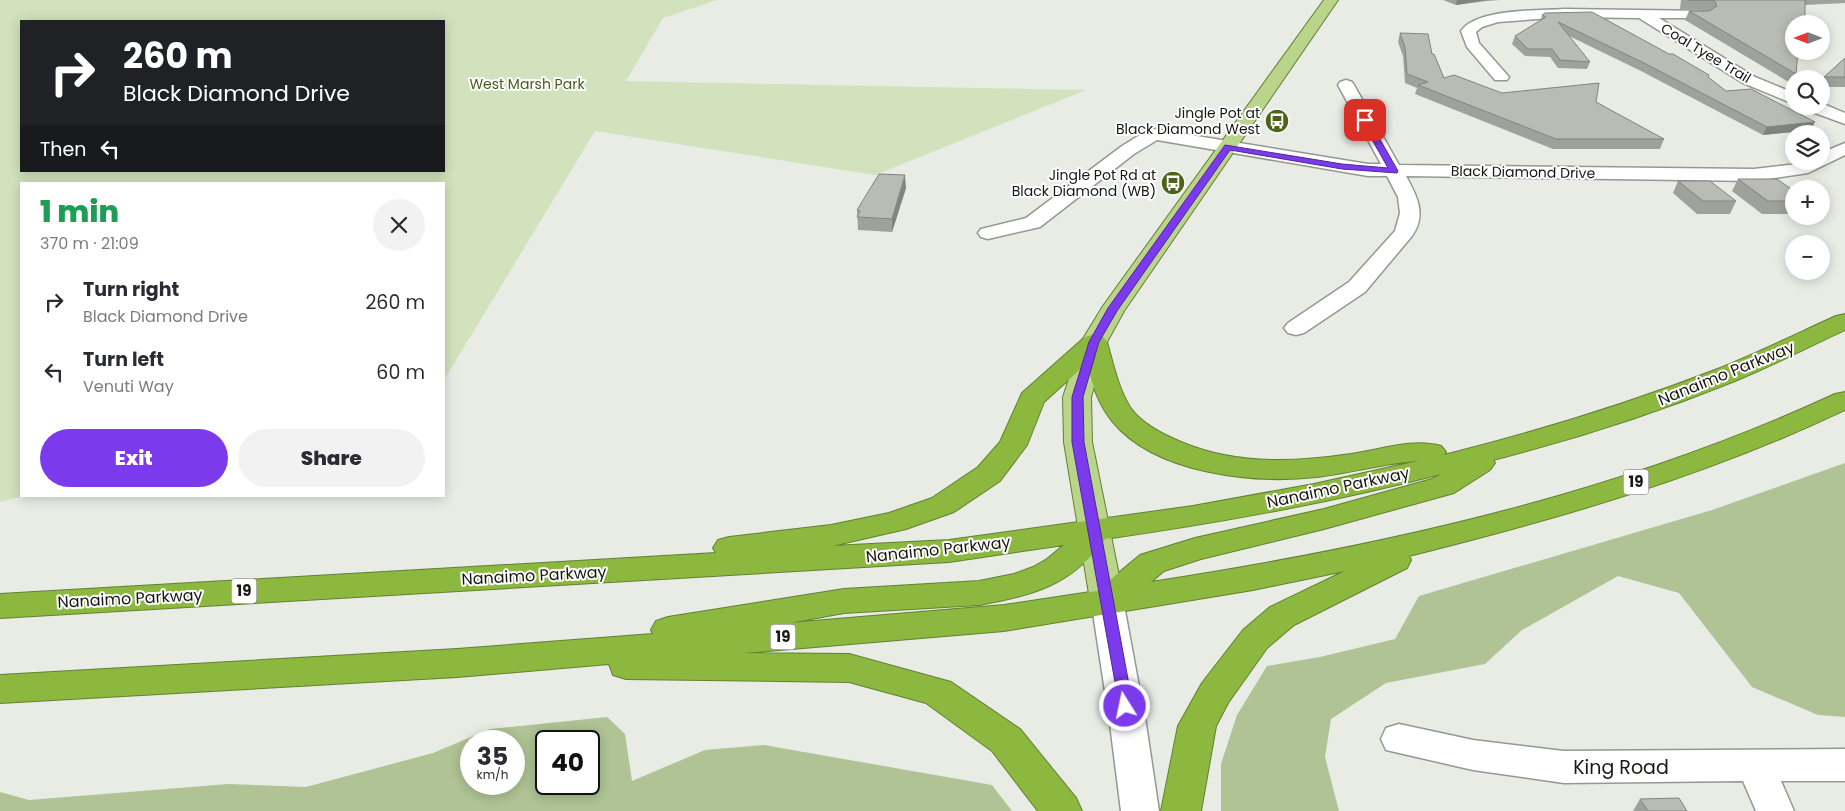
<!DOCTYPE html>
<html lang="en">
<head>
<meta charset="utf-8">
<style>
	:root { --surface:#fff; --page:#f2f2f3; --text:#2b2b33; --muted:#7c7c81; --accent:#7c3aed }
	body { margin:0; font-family:Poppins,sans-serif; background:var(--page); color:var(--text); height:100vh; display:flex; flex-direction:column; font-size:19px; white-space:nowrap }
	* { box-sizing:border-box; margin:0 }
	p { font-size:16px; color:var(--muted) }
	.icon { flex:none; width:28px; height:28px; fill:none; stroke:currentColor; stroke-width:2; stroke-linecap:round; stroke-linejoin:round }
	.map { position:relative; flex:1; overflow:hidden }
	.drawer { position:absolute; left:20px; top:182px; width:425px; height:315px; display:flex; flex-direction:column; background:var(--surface); border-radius:0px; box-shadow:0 2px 12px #0003 }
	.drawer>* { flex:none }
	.banner { position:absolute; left:20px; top:20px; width:425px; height:152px; border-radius:0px; box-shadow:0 2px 12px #0003; background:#202124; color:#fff; overflow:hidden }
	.needle { width:32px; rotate:270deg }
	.tools { position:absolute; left:1785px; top:15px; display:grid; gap:10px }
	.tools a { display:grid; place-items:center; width:45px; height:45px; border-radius:50%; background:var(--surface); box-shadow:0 2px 12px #0003; font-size:25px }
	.speed { position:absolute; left:460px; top:730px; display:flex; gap:10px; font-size:25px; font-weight:700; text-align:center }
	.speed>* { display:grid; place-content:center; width:65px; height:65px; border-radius:50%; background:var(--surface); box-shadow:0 2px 12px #0003; line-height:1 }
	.speed small { font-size:12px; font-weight:400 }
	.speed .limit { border:2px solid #111; border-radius:8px; background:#fff; color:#111 }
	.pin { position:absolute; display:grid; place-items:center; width:42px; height:42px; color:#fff; margin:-21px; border-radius:10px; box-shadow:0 2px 8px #0006 }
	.me { position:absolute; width:55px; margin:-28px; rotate:350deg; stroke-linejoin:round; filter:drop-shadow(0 0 4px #0008) }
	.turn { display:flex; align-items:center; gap:18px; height:105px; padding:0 20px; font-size:22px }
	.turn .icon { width:65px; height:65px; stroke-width:2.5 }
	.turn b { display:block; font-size:35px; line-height:42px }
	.then { display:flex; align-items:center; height:48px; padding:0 20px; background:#0003; gap:10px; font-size:19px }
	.round { display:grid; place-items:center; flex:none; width:52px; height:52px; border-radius:26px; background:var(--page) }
	.headline { display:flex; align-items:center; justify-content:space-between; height:85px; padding:0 20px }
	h1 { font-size:30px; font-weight:800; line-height:38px; color:#1e9e55 }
	.button { display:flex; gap:10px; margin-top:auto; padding:10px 20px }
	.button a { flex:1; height:58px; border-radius:30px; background:var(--accent); color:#fff; font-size:20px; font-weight:800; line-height:58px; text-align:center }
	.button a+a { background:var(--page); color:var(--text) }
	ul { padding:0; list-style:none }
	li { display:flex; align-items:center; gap:15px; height:70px; padding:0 20px }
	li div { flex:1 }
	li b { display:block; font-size:19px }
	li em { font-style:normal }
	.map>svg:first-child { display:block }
	.green { fill:#d1e2bc; fill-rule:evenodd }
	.forest { fill:#afc395; fill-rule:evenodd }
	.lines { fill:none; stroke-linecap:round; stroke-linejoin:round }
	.minor-casing { stroke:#959891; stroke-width:3 }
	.major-casing { stroke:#638031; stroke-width:2 }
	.highway-casing { stroke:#638031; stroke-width:2 }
	.minor { fill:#fff; fill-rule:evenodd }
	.major { fill:#bad48c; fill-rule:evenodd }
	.highway { fill:#8cb840; fill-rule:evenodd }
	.wall { fill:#9fa29c }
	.shaded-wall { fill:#82847f }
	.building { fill:#b9bcb5; stroke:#82847f }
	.route { fill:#7c3aed; stroke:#51269a }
	.labels { text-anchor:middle; stroke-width:4; stroke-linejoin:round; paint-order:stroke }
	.far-street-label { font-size:14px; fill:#171816; stroke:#fff }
	.far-park-label { font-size:14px; fill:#445d19; stroke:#fff }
	.far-poi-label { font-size:14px; fill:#171816; stroke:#fff; text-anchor:end }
	.shield { fill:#fff; stroke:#5d5d5c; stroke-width:1 }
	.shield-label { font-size:15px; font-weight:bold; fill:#171816 }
	.street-label { font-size:16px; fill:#171816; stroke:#fff }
	.near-street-label { font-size:19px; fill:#171816; stroke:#fff }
</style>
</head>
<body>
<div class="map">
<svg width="1845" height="811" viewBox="0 0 1845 811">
	<rect width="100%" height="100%" fill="#e8ece5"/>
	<!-- green -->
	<path class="green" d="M 0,0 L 717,0 L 663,18 L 626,81 L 1086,90 L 875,175 L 595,131 L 444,380 L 444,184 L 21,184 L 21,496 L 24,496 L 0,502 ZM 21,21 L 444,21 L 444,171 L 21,171 Z"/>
	<!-- forest -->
	<g class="forest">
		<polygon points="1845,463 1845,717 1818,715 1752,687 1679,593 1618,576 1522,630 1485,664 1386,683 1331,719 1325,757 1339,811 1221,811 1221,764 1237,715 1267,666 1320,657 1395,639 1419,596 1712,510"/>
		<path d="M 607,717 L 625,734 L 632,781 L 705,750 L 764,745 L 992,785 L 1012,811 L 0,811 L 0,792 L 29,800 L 228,784 L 306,787 L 433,753 L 490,729 ZM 471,741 L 514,741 L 514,784 L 471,784 ZM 546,741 L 589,741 L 589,784 L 546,784 Z"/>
	</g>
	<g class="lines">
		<!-- minor casing -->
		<g class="minor-casing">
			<g id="minor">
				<path d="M 1564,9 L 1710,11 L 1712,14 L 1705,18 L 1659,18 L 1755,77 L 1794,93 L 1794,104 L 1743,83 L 1639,18 L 1564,17 L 1498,22 L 1482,27 L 1476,32 L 1479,43 L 1509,77 L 1507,80 L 1495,80 L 1467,47 L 1461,31 C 1477,8 1537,11 1564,9 Z"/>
				<path d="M 1346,80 L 1352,82 L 1354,85 L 1399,165 L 1754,169 L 1797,164 L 1802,161 L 1821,161 L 1821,153 L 1845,143 L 1845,155 L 1808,173 L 1754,181 L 1406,176 C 1417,196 1427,215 1412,236 L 1365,292 L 1304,333 L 1296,335 L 1288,333 L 1284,328 L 1288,323 L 1349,282 L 1395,231 L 1400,213 L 1398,197 L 1387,176 L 1368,176 L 1157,140 L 1134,154 L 1040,227 L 988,239 L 981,237 L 978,233 L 981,229 L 1026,218 L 1122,146 L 1148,130 L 1154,129 L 1368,164 L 1381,164 L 1338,85 L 1340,82 Z"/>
				<polygon points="1821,103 1845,113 1845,124 1807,110 1805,106 1821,106"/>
				<polygon points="1107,588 1118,592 1123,600 1146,724 1159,811 1121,811 1110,724 1091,600 1096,592"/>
				<polygon points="1399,724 1473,740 1564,751 1845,749 1845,781 1781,781 1794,811 1756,811 1743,781 1564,783 1473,770 1386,750 1381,739 1386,728"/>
			</g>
		</g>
		<!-- major casing -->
		<g class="major-casing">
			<polygon id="major" points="1324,0 1338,0 1124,311 1107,342 1091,397 1092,442 1124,600 1119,609 1107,612 1095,609 1090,600 1064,442 1063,397 1081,342 1103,306"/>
		</g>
		<!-- highway casing -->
		<g class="highway-casing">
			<path id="highway" d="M 1845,314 L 1845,330 C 1808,347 1772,366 1735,381 C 1656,413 1575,439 1493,460 L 1495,463 L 1490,470 L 1454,493 L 1324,529 L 1201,559 L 1164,571 L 1151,582 C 1385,546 1619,494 1835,394 L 1845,392 L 1845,410 C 1706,476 1558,519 1409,556 L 1411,560 L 1407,568 L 1294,625 L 1267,648 L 1228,703 L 1216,726 L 1201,811 L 1161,811 L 1178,726 L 1202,683 L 1243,630 L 1270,607 L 1345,571 L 1253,590 L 1004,631 L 743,653 L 849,654 L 951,682 L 1020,729 L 1076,798 L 1082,811 L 1038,811 L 992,751 L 926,703 L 849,682 L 626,679 L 613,675 L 609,664 L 457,677 L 0,703 L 0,675 L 457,649 L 653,634 L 651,630 L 656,621 L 668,617 L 844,589 L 979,581 L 1014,574 L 1033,567 L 1047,559 L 1064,545 L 949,562 L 0,618 L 0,594 L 716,553 L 713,548 L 718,540 L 729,537 L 831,525 L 889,513 L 932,498 L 978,467 L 1000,442 L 1022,393 L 1085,337 L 1094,334 L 1103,337 L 1107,342 C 1113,363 1118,388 1130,407 C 1139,421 1157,431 1172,438 C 1228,465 1290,463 1351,454 C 1380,450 1412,438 1441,446 L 1446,452 L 1444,455 C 1536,432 1627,404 1715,370 C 1756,354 1796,334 1836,316 ZM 1087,363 C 1092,384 1098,404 1112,421 C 1155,474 1254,484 1317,477 C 1351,473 1385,463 1418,461 L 1314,484 L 1193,506 L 949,540 L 832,546 L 906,529 L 954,512 L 1000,481 L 1027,445 L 1044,402 ZM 1441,474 L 1432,479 L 1324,509 L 1195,538 L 1140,555 L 1097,591 L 1004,605 L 789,623 L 844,613 L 979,605 C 1033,595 1071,586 1105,539 C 1218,523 1330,503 1441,474 Z"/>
		</g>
		<!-- minor -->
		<use href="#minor" class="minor"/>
		<!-- major -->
		<use href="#major" class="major"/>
		<!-- highway -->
		<use href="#highway" class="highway"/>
	</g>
	<!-- wall -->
	<g class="wall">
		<polygon points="1443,0 1500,0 1487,1 1456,5"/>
		<polygon points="1681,0 1845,0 1845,3 1805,5 1805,19 1803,24 1794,24 1796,74 1792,84 1685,20 1689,11 1709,11 1710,10 1680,9"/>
		<polygon points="1542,15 1708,77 1726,91 1811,130 1763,135 1639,70 1569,36 1590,62 1587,69 1558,68 1550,57 1525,56 1512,44 1515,36 1541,20"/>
		<polygon points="1400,33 1432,54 1444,78 1502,93 1596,102 1664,139 1660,149 1553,149 1415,94 1417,88 1405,83 1403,56 1398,42"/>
		<polygon points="1845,58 1845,87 1821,87 1821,84 1824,77"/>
		<polygon points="1738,179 1794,191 1794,214 1762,214 1732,191"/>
		<polygon points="1678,181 1736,201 1730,214 1697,214 1673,193"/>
		<polygon points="906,188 892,232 858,230 857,210"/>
		<polygon points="1640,799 1687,811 1633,811"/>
	</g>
	<!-- shaded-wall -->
	<g class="shaded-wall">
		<polygon points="1457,0 1487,0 1456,5"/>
		<polygon points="1815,122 1811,130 1763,135 1767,127"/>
		<polygon points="905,175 906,188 892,232 892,219"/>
	</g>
	<!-- building -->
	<g class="building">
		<polygon points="1688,0 1805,0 1805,19 1801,18 1801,24 1794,24 1794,51 1798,51 1796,74 1689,11 1709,11 1717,6 1714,0"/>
		<polygon points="1592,12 1669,54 1673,54 1709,75 1708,77 1726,91 1751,89 1815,122 1767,127 1642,62 1558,22 1590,62 1560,60 1552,49 1528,49 1515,36 1546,17 1542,15 1545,13"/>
		<polygon points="1400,33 1428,34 1432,54 1434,54 1444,78 1454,75 1502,93 1599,83 1596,102 1664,139 1556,139 1418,85 1428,82 1407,74 1405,47"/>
		<polygon points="1845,58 1845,77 1824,77"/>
		<polygon points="879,174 905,175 892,219 857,217 860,211 857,210"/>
		<polygon points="1738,179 1777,179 1794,191 1794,201 1768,201"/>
		<polygon points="1678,181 1710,181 1736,201 1703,201"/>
		<polygon points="1679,798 1687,811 1648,811 1640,799"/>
	</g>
	<!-- route -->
	<polygon class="route" points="1362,118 1369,120 1398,171 1397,173 1342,169 1230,150 1117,311 1099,342 1083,397 1084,442 1133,706 1131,710 1125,712 1120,710 1072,442 1072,397 1089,342 1108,308 1225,145 1342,164 1388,168 1361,120"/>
	<!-- icons -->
	<defs>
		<g id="bus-disc" transform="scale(1.25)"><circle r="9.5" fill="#4a6517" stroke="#fff"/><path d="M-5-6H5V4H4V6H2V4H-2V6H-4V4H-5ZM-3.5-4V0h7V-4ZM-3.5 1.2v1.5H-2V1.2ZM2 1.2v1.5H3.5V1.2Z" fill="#fff"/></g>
	</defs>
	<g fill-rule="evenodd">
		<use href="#bus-disc" x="1277" y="121"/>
		<use href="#bus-disc" x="1173" y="183"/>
	</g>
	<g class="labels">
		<!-- far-street labels -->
		<g class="far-street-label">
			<text transform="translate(1706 53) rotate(31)" y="5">Coal Tyee Trail</text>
			<text transform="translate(1523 172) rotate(1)" y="5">Black Diamond Drive</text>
		</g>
		<!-- far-park labels -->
		<g class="far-park-label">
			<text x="527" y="89">West Marsh Park</text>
		</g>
		<!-- far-poi labels -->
		<g class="far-poi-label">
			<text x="1260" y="118">Jingle Pot at<tspan x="1260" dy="16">Black Diamond West</tspan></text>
			<text x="1156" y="180">Jingle Pot Rd at<tspan x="1156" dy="16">Black Diamond (WB)</tspan></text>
		</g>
		<!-- shield labels -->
		<g class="shield">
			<rect x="1623.5" y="469.5" width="25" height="25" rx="4"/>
			<rect x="231.5" y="578.5" width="25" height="25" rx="4"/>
			<rect x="770.5" y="624.5" width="25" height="25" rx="4"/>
		</g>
		<g class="shield-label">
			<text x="1636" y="487">19</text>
			<text x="244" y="596">19</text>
			<text x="783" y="642">19</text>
		</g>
		<!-- street labels -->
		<g class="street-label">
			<text transform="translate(1726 373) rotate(-22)" y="6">Nanaimo Parkway</text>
			<text transform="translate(1338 487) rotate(-12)" y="6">Nanaimo Parkway</text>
			<text transform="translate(938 549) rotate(-6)" y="6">Nanaimo Parkway</text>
			<text transform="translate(534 575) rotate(-3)" y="6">Nanaimo Parkway</text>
			<text transform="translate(130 598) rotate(-3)" y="6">Nanaimo Parkway</text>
		</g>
		<!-- near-street labels -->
		<g class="near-street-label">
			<text x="1621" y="774">King Road</text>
		</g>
	</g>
</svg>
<div class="tools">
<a><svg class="needle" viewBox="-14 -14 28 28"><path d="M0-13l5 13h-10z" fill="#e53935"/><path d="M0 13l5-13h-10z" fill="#7c7c81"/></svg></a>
<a><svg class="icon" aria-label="search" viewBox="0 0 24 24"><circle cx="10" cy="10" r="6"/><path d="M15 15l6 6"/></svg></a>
<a><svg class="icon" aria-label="layers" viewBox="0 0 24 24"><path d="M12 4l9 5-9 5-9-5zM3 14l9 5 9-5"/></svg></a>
<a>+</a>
<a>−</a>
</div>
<div class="speed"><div>35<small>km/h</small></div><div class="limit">40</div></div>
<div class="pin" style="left:1365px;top:120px;background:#d93025"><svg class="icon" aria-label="arrive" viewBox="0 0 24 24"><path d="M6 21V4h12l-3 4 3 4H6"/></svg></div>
<svg class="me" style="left:1125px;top:706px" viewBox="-20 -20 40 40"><circle r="17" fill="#7c3aed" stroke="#fff" stroke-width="3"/><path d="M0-11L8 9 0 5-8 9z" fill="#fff"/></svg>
<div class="banner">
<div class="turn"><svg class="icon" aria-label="right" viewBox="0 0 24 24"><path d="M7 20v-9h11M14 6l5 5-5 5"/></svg><div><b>260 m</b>Black Diamond Drive</div></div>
<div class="then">Then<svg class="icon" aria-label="left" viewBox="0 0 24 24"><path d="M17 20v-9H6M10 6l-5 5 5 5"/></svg></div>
</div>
<section class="drawer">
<div class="headline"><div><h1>1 min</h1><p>370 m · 21:09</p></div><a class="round"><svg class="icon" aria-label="close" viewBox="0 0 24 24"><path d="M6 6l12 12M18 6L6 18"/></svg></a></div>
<ul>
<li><svg class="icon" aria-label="right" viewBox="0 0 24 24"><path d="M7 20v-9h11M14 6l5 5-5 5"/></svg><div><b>Turn right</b><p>Black Diamond Drive</p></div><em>260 m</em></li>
<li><svg class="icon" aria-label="left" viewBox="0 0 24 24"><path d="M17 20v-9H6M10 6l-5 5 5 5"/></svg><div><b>Turn left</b><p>Venuti Way</p></div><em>60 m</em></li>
</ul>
<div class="button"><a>Exit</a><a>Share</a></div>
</section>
</div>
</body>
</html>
